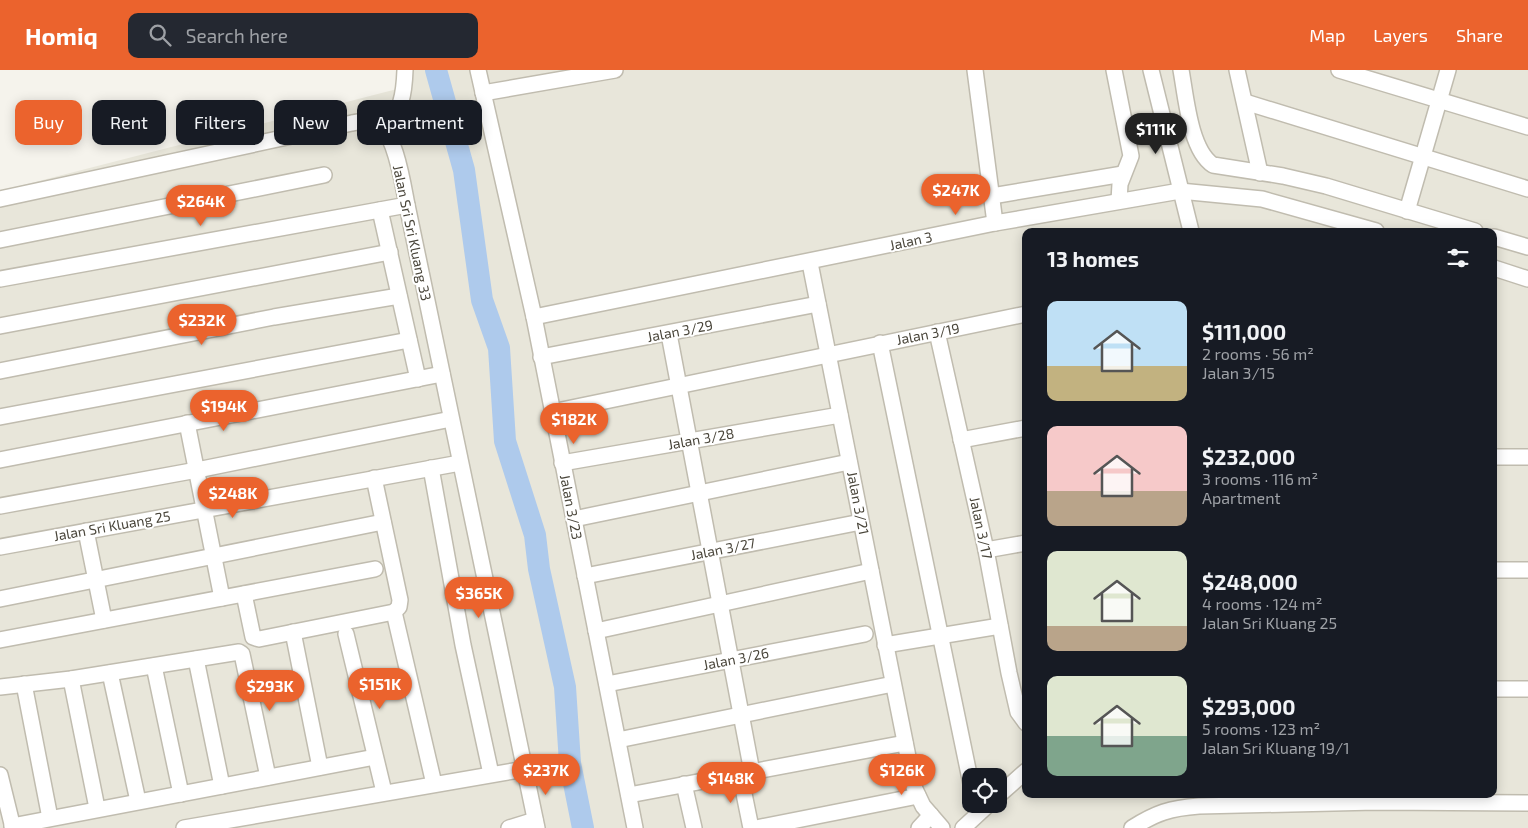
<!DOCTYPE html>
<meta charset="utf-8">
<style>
:root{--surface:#171b24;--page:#242831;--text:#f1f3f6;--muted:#9ea1a6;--accent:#eb632d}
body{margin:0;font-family:"Exo 2",sans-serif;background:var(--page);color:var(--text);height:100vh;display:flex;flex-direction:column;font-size:19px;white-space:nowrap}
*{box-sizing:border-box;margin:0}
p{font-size:16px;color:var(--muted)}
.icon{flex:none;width:28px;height:28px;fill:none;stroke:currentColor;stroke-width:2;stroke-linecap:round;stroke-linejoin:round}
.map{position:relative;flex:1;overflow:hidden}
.drawer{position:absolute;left:1022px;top:158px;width:475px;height:570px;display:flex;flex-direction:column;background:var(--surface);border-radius:10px;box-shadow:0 2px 12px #0003}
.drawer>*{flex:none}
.top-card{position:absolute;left:15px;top:30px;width:475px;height:45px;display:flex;gap:10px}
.controls{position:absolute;left:962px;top:698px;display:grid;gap:10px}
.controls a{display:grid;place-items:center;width:45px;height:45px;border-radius:10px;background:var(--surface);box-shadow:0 2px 12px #0003;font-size:25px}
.price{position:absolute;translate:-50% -42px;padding:0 11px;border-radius:18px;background:var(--accent);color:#fff;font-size:16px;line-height:32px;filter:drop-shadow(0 1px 2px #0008)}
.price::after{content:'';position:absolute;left:50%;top:30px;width:15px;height:11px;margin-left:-8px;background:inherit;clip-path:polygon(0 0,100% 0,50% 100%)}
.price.current{background:#222;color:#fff}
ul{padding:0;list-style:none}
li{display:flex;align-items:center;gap:15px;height:125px;padding:0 25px}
li span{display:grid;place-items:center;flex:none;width:140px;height:100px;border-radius:10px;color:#555}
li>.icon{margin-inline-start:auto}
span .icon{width:60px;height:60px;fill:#fffc;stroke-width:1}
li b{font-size:21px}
h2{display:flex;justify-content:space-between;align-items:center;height:60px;padding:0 25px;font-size:21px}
.pill{padding:0 18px;border-radius:10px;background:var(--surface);box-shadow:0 2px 12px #0003;font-size:18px;line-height:45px}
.pill.current{background:var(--accent);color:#fff}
header{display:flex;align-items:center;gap:30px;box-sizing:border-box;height:70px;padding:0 25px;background:var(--accent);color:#fff}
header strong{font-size:24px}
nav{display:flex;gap:28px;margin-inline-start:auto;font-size:18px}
.search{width:350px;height:45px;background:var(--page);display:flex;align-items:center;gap:12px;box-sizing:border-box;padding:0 18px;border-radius:10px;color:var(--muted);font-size:19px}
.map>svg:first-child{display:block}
</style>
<header>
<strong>Homiq</strong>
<div class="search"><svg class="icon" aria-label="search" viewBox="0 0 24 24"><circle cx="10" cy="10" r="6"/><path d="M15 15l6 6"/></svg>Search here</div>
<nav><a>Map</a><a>Layers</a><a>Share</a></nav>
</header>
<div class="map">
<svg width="1528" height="758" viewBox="0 0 1528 758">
<rect width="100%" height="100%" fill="#f5f3ec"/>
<path fill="#e8e6da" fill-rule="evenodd" d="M 406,0 L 1528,0 L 1528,758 L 0,758 L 0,121 L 401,18 ZM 1026,161 L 1494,161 L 1494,724 L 1026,724 ZM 971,706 L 999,706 L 999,734 L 971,734 Z"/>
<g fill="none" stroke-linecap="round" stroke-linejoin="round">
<polyline stroke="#aecaec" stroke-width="22" points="436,0 464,100 482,230 499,278 505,371 535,465 539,499 565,617 570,693 583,758"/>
<g stroke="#c0bcaf" stroke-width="18">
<g id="minor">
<polyline points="478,0 534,247 635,758"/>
<polyline points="975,0 995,153"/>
<polyline points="1114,0 1131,86 1120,114 1119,131"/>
<polyline points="1151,0 1191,161"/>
<path d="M 1181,0 C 1186,27 1190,80 1213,95 L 1283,106 L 1326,116 L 1475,161"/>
<polyline points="1237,0 1260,103"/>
<polyline points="1339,0 1528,57"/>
<polyline points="483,23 615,0"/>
<polyline points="1245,32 1528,119"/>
<path d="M 386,60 C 401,38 404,27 405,0"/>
<polyline points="992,126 1123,104"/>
<path d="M 0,129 L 352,53 C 359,52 368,49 375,52 C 395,59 403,115 407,135 L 537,758"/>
<polyline points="380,140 418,309"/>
<polyline points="1407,141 1448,0"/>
<polyline points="1494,167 1528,177"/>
<polyline points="0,170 324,105"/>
<polyline points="810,193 914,717 923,736 942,758"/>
<polyline points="1494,198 1528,209"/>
<polyline points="0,209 407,135"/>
<polyline points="534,247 995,153 1180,121 1262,129 1376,161"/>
<polyline points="0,256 390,182"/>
<polyline points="937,262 986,480 1009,603 1018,642 1026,653"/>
<polyline points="669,264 752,702"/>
<polyline points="880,273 971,714"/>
<polyline points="541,287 818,234"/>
<polyline points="0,301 274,247 399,226"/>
<polyline points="552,342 1026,244"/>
<polyline points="0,347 409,270"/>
<polyline points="187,353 222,528"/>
<polyline points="961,370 1026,358"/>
<polyline points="1494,387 1528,387"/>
<polyline points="0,390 442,304"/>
<polyline points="562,393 840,345"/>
<polyline points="431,398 463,575 491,704"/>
<polyline points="0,436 197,400 451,349"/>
<polyline points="574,449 849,392"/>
<polyline points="86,461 104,550"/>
<polyline points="0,477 460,393"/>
<polyline points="986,480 1026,473"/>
<polyline points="1494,500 1528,500"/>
<polyline points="585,506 861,452"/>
<polyline points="244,524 253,567 259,569 394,542 399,537 400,530 374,408"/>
<polyline points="0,529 383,452"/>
<polyline points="394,542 434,714"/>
<polyline points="596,561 871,501"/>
<polyline points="293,562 320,697"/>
<polyline points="346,564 384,722"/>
<polyline points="0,570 375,499"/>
<polyline points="885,575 1000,556"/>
<polyline points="196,589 222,716"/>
<polyline points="154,596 181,724"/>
<polyline points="110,603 138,731"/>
<polyline points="71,609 97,738"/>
<polyline points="24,614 50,748"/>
<polyline points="607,614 865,564"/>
<polyline points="0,617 71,609 239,582 242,584 268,707"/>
<polyline points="1494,619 1528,619"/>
<polyline points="618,670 893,614"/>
<polyline points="740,704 751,758"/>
<polyline points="0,705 13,758"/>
<polyline points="684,714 694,758"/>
<polyline points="629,725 905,673"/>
<polyline points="999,725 1026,701"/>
<polyline points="12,756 375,687"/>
<polyline points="184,758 525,699"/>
<polyline points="509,758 535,750"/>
<polyline points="756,758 918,726"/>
<polyline points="919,758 931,745"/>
<polyline points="963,758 989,734"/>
<path d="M 1132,758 C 1156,743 1170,738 1199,736 L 1376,732 L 1528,733"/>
</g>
</g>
<use href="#minor" stroke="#fff" stroke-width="15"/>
</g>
<g text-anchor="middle" stroke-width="4" stroke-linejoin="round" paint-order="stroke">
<g font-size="14" fill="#49453a" stroke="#fff">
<text transform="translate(412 163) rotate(78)" y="5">Jalan Sri Sri Kluang 33</text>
<text transform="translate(911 171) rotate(-12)" y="5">Jalan 3</text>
<text transform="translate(680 261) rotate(-11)" y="5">Jalan 3/29</text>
<text transform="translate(928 264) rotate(-11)" y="5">Jalan 3/19</text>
<text transform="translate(701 369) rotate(-10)" y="5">Jalan 3/28</text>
<text transform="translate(858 433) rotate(79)" y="5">Jalan 3/21</text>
<text transform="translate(571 437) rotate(79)" y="5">Jalan 3/23</text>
<text transform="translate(112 456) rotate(-10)" y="5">Jalan Sri Kluang 25</text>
<text transform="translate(981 458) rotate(78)" y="5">Jalan 3/17</text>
<text transform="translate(723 479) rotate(-11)" y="5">Jalan 3/27</text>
<text transform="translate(736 589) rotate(-11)" y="5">Jalan 3/26</text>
</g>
</g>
</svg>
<div class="controls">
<a><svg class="icon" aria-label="locate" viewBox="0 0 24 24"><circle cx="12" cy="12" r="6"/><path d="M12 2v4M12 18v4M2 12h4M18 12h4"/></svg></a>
</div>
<b class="price current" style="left:1156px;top:85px">$111K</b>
<b class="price" style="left:956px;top:146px">$247K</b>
<b class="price" style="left:201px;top:157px">$264K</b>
<b class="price" style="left:202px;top:276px">$232K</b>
<b class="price" style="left:224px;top:362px">$194K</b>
<b class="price" style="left:574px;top:375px">$182K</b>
<b class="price" style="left:233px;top:449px">$248K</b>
<b class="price" style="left:479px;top:549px">$365K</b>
<b class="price" style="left:380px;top:640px">$151K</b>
<b class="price" style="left:270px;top:642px">$293K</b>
<b class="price" style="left:546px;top:726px">$237K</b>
<b class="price" style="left:902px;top:726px">$126K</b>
<b class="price" style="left:731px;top:734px">$148K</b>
<div class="top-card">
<a class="pill current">Buy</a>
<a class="pill">Rent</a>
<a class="pill">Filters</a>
<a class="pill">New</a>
<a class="pill">Apartment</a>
</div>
<section class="drawer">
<h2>13 homes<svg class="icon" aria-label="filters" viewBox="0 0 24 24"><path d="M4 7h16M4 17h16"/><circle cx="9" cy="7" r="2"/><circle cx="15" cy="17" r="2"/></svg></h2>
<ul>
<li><span style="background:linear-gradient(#bfe0f5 65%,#c2b280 0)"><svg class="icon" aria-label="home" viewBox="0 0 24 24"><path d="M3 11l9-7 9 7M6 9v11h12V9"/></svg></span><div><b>$111,000</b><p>2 rooms · 56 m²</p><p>Jalan 3/15</p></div></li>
<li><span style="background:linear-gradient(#f6c9c9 65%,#b9a48a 0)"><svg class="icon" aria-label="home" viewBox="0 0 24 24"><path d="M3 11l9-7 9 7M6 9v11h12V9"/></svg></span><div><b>$232,000</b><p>3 rooms · 116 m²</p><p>Apartment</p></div></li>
<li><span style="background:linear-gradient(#dfe7d0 75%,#b9a48a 0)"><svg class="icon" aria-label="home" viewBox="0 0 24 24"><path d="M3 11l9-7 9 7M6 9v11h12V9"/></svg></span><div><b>$248,000</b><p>4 rooms · 124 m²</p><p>Jalan Sri Kluang 25</p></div></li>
<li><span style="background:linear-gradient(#dfe7d0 60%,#7fa58c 0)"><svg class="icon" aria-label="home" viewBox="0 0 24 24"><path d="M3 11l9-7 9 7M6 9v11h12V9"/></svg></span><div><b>$293,000</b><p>5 rooms · 123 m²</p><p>Jalan Sri Kluang 19/1</p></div></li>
</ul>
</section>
</div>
